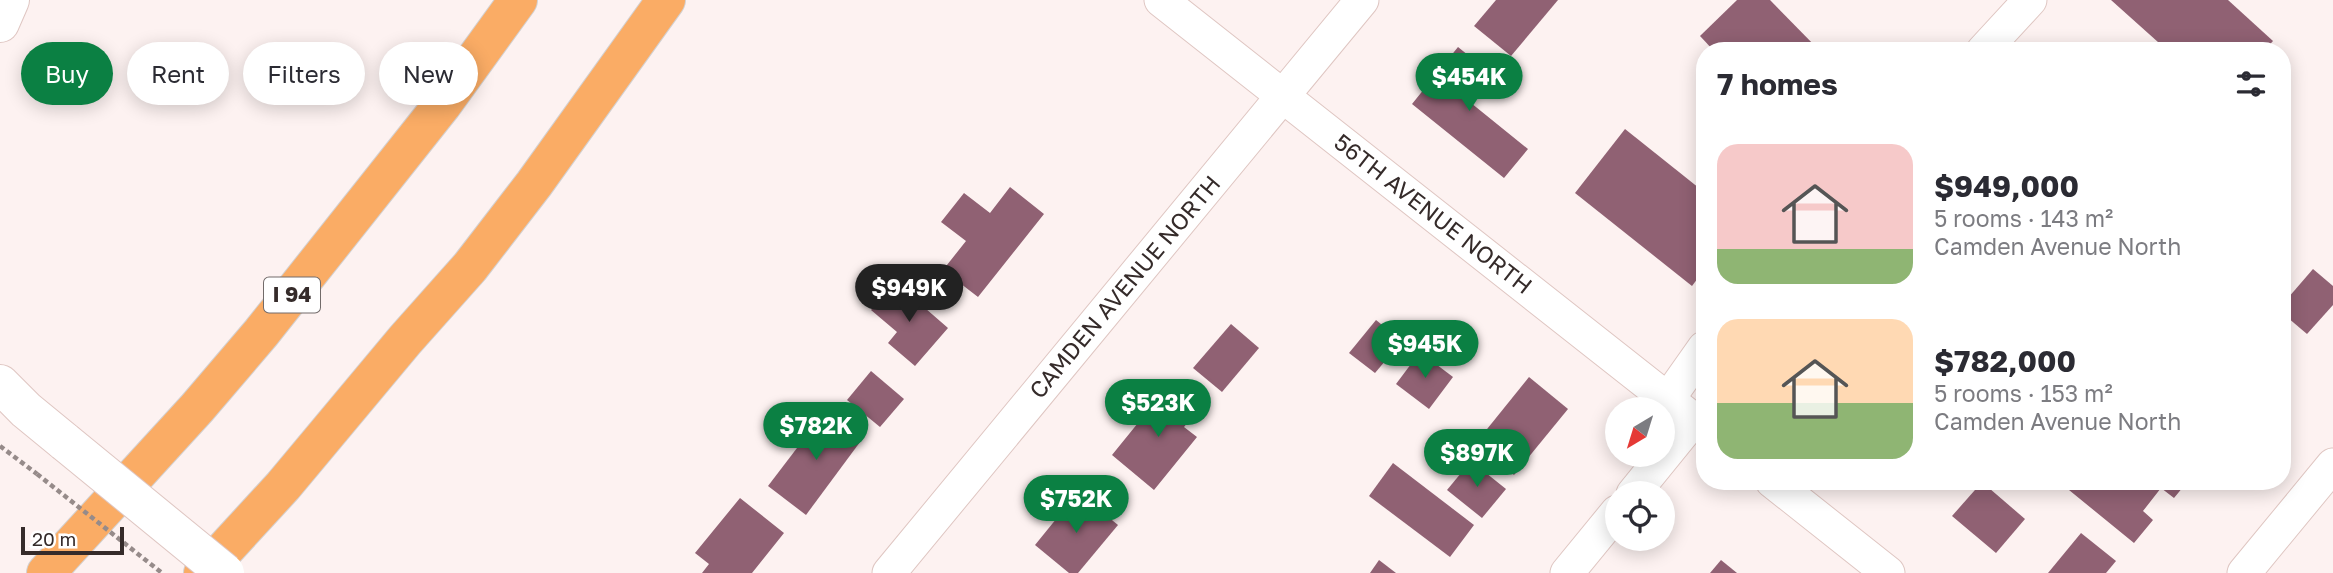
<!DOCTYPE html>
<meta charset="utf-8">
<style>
:root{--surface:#fff;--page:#f7f7f7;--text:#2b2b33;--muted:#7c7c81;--accent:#0b8043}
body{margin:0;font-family:"Golos Text",sans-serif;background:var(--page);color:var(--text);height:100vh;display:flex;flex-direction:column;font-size:26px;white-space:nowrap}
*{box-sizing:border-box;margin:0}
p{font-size:23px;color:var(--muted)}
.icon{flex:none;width:38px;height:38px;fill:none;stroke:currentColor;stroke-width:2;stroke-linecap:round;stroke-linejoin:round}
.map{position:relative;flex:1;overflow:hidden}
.drawer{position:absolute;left:1696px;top:42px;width:595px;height:448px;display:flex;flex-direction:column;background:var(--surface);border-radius:28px;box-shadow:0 4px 18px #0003}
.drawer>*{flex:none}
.banner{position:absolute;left:21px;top:42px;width:665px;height:63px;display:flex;gap:14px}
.needle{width:46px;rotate:218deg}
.buttons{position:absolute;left:1605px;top:397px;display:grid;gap:14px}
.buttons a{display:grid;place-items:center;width:70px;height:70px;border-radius:50%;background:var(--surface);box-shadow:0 4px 18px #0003;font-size:35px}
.scale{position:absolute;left:21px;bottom:18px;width:103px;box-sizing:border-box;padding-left:7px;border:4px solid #352b2a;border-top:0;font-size:19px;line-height:24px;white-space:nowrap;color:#352b2a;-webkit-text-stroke:5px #fff;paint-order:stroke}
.price{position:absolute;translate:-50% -60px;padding:0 16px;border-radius:24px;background:var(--accent);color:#fff;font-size:23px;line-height:46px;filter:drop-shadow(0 2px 4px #0008)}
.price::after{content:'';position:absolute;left:50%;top:42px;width:21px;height:16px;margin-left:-10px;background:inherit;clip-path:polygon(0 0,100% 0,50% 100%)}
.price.active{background:#222;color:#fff}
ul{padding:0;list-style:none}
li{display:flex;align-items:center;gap:21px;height:175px;padding:0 21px}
li span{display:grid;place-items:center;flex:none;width:196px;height:140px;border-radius:21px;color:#555}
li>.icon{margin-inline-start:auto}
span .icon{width:84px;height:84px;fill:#fffc;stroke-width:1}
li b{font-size:30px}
h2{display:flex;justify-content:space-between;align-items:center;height:84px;padding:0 21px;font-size:30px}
.pill{padding:0 24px;border-radius:32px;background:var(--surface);box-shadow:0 4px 18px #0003;font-size:24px;line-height:63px}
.pill.active{background:var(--accent);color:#fff}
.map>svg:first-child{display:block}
</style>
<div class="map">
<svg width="2333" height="573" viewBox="0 0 2333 573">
<rect width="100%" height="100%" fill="#fdf2f1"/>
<g fill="#906173">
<polygon points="1496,0 1558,0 1511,56 1474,26"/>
<polygon points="1737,0 1770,0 1820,51 1714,51 1700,36"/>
<polygon points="2111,0 2228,0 2273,41 2264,51 2168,51"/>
<polygon points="1458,47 1494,76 1471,103 1528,149 1504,178 1412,104"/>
<polygon points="1625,129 1704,192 1704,270 1692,286 1575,193"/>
<polygon points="1010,187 1044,214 978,297 943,270 966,241 941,222 964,193 990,213"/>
<polygon points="2313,269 2333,286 2333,305 2307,334 2282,313 2282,305"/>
<polygon points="895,282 948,328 915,366 888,343 897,332 871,310"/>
<polygon points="1376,320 1402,341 1375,373 1349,353"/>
<polygon points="1231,324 1259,348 1222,392 1193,368"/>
<polygon points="1420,352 1453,377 1429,409 1396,384"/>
<polygon points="871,371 904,399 880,427 847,400"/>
<polygon points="1529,377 1568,409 1514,475 1475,444"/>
<polygon points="1168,386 1198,410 1184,427 1197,437 1154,490 1112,455"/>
<polygon points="826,410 863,438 806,515 768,486"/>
<polygon points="1471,461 1506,489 1482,518 1447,490"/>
<polygon points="1393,463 1474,525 1450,557 1369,496"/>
<polygon points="2077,481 2188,481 2174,498 2161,488 2143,511 2153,520 2134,543 2069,490"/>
<polygon points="1982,482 2025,519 1996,553 1952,516"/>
<polygon points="1078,492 1118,525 1078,573 1069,573 1035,545"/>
<polygon points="740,498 784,533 752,573 702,573 709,564 695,553"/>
<polygon points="2081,533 2116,561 2106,573 2048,573"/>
<polygon points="1379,560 1396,573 1370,573"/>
<polygon points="1721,560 1737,573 1710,573"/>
</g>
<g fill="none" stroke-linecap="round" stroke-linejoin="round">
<g stroke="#dfc6c2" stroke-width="35">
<g id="minor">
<polyline points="1161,0 1704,428"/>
<polyline points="1983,51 2030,0"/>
<polyline points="1668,399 1704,348"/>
<polyline points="1772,481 1888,573"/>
<polyline points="1633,494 1694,419"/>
<polyline points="889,573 1362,0"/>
<polyline points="1567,573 1617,512"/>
<polyline points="2244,573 2333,465"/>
</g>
</g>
<g stroke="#dfc6c2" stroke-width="40">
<g id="tertiary">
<polyline points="0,23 10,0"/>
<polyline points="0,384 26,410 65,442"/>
</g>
</g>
<g stroke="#d3d0d0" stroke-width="40">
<g id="motorway">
<polyline points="46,573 197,408 261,333 442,105 518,0"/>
<polyline points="203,573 283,486 405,340 470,267 534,184 666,0"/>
</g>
</g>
<polyline stroke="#968b8a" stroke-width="4.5" stroke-dasharray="5 3.5" stroke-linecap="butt" points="0,446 37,474"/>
<use href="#minor" stroke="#fff" stroke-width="33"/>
<use href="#tertiary" stroke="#fff" stroke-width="38"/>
<use href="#motorway" stroke="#faac65" stroke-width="38"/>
<g stroke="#dfc6c2" stroke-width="40" stroke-linecap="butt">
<polyline id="tertiary-bridge" points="65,442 225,573"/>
</g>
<polyline stroke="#968b8a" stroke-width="4.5" stroke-dasharray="5 3.5" stroke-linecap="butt" points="37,474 162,573"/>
<use href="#tertiary-bridge" stroke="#fff" stroke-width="38"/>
</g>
<g text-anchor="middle" stroke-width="7" stroke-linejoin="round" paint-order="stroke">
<rect fill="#fff" stroke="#726b6a" stroke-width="2" x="264" y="277.5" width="56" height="35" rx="5"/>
<g font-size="21" font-weight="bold" fill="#352b2a">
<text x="292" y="302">I 94</text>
</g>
<g font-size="23" fill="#352b2a" stroke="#fff">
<text transform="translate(1433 214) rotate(38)" y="8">56TH AVENUE NORTH</text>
<text transform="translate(1125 287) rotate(-50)" y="8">CAMDEN AVENUE NORTH</text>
</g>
</g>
</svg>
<div class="buttons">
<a><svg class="needle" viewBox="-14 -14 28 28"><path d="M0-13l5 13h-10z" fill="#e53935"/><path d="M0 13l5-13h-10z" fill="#7c7c81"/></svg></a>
<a><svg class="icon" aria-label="locate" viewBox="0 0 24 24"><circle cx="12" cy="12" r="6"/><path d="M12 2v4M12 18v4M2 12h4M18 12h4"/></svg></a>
</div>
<div class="scale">20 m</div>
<b class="price" style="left:1469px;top:113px">$454K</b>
<b class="price active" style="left:909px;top:324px">$949K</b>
<b class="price" style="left:1425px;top:380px">$945K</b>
<b class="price" style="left:1158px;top:439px">$523K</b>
<b class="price" style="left:816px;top:462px">$782K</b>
<b class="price" style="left:1477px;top:489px">$897K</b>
<b class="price" style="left:1076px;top:535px">$752K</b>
<div class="banner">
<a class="pill active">Buy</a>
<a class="pill">Rent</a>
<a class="pill">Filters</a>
<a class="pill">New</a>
</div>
<section class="drawer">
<h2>7 homes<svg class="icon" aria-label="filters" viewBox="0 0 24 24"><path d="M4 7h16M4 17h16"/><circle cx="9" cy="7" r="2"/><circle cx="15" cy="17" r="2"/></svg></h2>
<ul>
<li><span style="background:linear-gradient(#f6c9c9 75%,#8fb573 0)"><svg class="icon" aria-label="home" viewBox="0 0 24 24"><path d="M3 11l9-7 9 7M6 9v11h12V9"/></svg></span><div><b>$949,000</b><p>5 rooms · 143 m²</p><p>Camden Avenue North</p></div></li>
<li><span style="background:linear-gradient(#ffd9b3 60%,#8fb573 0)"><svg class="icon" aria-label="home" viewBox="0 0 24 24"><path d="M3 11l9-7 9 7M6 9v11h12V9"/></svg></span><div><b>$782,000</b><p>5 rooms · 153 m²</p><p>Camden Avenue North</p></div></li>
</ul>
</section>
</div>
